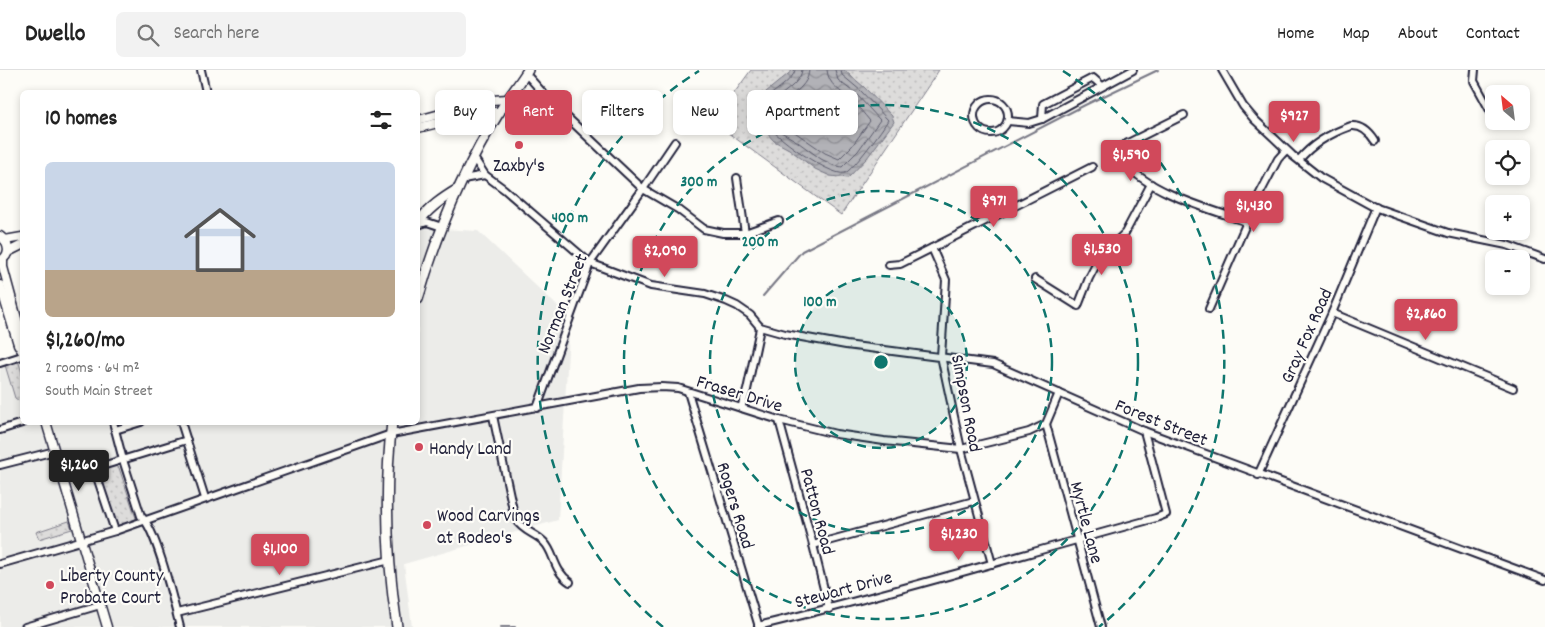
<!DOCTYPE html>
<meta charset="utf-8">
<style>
:root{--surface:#fff;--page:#f2f2f2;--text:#222;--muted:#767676;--line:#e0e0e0;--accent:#d1495b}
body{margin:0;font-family:Dekko,sans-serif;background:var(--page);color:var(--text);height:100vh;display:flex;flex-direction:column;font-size:19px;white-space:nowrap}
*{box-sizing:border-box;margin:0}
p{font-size:16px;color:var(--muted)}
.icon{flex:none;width:28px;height:28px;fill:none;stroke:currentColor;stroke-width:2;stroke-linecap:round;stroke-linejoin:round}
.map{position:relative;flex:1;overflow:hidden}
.sheet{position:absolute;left:20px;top:20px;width:400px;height:335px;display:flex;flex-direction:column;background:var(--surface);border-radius:8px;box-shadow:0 2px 8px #0003}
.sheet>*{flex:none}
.top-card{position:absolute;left:435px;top:20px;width:475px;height:45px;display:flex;gap:10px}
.needle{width:32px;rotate:332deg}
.controls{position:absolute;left:1485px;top:15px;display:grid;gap:10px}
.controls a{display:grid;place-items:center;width:45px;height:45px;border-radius:8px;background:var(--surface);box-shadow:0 2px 8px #0003;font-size:25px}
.price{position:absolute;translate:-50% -42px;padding:0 11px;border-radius:5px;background:var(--accent);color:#fff;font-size:16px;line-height:32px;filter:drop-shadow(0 1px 2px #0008)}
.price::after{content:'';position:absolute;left:50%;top:30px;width:15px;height:11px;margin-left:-8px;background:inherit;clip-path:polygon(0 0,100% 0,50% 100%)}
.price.active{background:#222;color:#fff}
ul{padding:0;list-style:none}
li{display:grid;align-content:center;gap:10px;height:265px;padding:0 25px}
li span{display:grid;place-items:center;height:155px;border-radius:8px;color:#555}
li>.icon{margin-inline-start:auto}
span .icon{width:90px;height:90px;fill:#fffc;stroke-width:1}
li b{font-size:21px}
h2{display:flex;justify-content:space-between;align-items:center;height:60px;padding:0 25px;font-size:21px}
.pill{padding:0 18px;border-radius:8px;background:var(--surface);box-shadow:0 2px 8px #0003;font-size:18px;line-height:45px}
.pill.active{background:var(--accent);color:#fff}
header{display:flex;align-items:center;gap:30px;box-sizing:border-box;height:70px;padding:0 25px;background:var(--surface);border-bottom:1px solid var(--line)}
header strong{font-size:24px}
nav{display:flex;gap:28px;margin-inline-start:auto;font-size:18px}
.search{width:350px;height:45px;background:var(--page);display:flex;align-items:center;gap:12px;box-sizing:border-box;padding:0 18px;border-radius:8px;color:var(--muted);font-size:19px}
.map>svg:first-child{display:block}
</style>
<header>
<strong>Dwello</strong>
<div class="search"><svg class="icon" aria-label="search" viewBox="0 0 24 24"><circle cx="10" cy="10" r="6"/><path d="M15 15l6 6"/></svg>Search here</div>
<nav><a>Home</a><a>Map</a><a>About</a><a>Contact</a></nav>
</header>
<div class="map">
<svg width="1545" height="557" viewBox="0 0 1545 557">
<defs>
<pattern id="grass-dots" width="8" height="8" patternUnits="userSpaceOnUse" patternTransform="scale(1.25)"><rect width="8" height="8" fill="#dddcdb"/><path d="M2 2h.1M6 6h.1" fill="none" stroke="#bdbcbd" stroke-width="1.8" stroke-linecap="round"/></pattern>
<pattern id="water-waves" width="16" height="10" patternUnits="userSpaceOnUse" patternTransform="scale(1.25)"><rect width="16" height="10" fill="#b2b2b7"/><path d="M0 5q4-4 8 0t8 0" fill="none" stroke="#909096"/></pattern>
</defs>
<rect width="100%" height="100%" fill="#fdfcf7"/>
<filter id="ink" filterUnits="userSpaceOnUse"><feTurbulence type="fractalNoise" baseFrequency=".02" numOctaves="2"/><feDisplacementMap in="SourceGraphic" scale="10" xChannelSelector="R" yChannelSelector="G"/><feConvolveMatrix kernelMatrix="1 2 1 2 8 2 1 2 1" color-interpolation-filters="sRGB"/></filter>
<g filter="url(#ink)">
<polygon fill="#ecece9" points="422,158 478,161 570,248 558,450 404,494 412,557 0,557 0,294 22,287 22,352 418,352 418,164"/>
<g fill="url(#grass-dots)" stroke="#807f8b">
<polygon points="751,0 939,0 841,145 713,52"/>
<polygon points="18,290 22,303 22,333 15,328 5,295"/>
<polygon points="116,395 119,398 136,448 134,451 119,456 116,455 101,407 102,400"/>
<polygon points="69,451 72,459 39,469 36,462"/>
</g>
<polygon fill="url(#water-waves)" stroke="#787885" points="793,0 844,0 864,17 892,46 894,52 867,88 848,108 830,106 815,99 789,79 774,71 756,51 753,43 754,36 766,22"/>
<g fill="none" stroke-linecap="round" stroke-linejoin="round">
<g stroke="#5c5c6d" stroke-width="1">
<path d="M 795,0 C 794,13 758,28 758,41 C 758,56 830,108 845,103 C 853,100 883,59 888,50 L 861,21 L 842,5 L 841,0"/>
<path d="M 802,0 C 800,18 771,26 765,43 L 781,62 L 795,70 L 821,89 L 833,95 L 842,97 L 858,81 L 880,50 L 857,25 L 838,10 L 835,0"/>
<path d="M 809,0 C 808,22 782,25 775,43 L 786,56 L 825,83 L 839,89 L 852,76 L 870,51 C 864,44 858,36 851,30 C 841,21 828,15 827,0"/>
</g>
<g stroke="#787885" stroke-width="2">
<polyline points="763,226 802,181 1085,35 1158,0"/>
<polyline points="501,557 515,557"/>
</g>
<g stroke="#22223b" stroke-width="10">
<g id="minor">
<polyline points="201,0 206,22"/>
<polyline points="1222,0 1243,36 1254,49 1292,85 1321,108 1374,137 1448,163 1507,175 1545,189"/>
<polyline points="1475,0 1474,11 1492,44"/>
<polyline points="526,4 552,33 643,119 679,140 704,159 723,163 745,163 779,151"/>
<circle cx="991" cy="46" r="17"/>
<polyline points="508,29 529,29 552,33"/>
<path d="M 1184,45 L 1124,75 L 1121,81 C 1122,85 1123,90 1125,92 C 1146,122 1213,140 1247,152"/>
<polyline points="1042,49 1043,34 1093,8 1102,16"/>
<polyline points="1008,51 1029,53 1042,49 1133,0"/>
<polyline points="474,88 485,105 504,119 590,193 651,216 705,224 726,231 737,236 750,245 760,257 759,263 747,320 741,338"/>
<path d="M 1299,90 C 1313,73 1331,63 1351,56 C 1362,55 1370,63 1375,71"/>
<polyline points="737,108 745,163"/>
<polyline points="463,109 485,105"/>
<polyline points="418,155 427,152 442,157"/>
<polyline points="932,178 946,210 941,286 961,379 992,494"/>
<polyline points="889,195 900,194 932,178 1092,97"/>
<polyline points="1035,209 1078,236 1089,208 1100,187 1125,163 1151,114"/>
<polyline points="1209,239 1257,129 1278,89 1286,80"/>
<polyline points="1332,243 1513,318"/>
<polyline points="760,257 785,264 846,275 993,294 1144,361 1545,510"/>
<polyline points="0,293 22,286"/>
<polyline points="688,322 759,557"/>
<polyline points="537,338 590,193 643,119 675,72"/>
<path d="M 493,346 L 515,449 C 525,463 534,462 544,472 C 555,483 553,501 570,512"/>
<polyline points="779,350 813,475 829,539"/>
<path d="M 113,352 L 123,390 L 141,446 C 157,460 174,534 180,557"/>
<polyline points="181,352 205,428"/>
<polyline points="1046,354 1101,557"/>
<polyline points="0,360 25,352"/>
<polyline points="115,360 141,352"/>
<polyline points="0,395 55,381"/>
<polyline points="94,398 115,461"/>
<polyline points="1258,405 1332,243 1376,137"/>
<polyline points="63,408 187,370"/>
<polyline points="813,475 974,431"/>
<polyline points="0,494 115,461 391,364 639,318 662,317 678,318 779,350 836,364 884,371 961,379 1006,368 1029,362 1046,354 1059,323"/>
<polyline points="177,543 390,490"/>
<path d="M 758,556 C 892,524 1023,484 1156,448 L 1166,444 L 1144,361"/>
<polyline points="25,557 100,535"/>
</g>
</g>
<g stroke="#22223b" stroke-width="11">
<g id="major">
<polyline points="418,50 492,30 508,29"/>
<polyline points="418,58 482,42 500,42"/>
<path d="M 0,166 C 10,173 11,185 0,191"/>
<polyline points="5,170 22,167"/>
<polyline points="8,182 22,175"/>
<polyline points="3,190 3,197 22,267"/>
<polyline points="0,215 18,274 22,281"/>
<polyline points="46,352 107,557"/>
</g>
</g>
<g stroke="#22223b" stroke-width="12">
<g id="highway">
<path d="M 418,153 C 428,138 443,128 458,119"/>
<path d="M 418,229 C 437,163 464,99 500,41 C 509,27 519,14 528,0"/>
<path d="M 392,352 C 384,420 387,490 397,557"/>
</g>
</g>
<use href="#minor" stroke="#fdfcf7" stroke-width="6"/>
<use href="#major" stroke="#fdfcf7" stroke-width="8"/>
<use href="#highway" stroke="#fdfcf7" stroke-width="9"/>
</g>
</g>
<circle cx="881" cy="292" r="86" fill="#0f766e" fill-opacity=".12"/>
<g fill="none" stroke="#0f766e" stroke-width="2.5" stroke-dasharray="9 6">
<circle cx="881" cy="292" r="86"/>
<circle cx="881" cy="292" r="171"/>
<circle cx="881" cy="292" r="257"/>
<path d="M663 557A343 343 0 0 1 699 1M1063 1A343 343 0 0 1 1099 557"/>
</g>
<g fill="#d1495b" stroke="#fdfcf7" stroke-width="2">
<circle cx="519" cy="75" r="5"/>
<circle cx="419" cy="377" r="5"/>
<circle cx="427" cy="455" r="5"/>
<circle cx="50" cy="515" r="5"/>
</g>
<g text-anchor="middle" stroke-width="4.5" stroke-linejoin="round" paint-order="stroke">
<g font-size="19" fill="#22223b" stroke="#fdfcf7" text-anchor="start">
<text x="519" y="101" text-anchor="middle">Zaxby's</text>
<text x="429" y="384">Handy Land</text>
<text x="437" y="451">Wood Carvings<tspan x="437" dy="22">at Rodeo's</tspan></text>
<text x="60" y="511">Liberty County<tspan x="60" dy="22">Probate Court</tspan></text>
</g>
<g font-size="19" fill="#22223b" stroke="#fdfcf7">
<text transform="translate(561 233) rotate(-68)" y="7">Norman Street</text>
<text transform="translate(1305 265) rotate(-66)" y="7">Gray Fox Road</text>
<text transform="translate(740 322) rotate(17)" y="7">Fraser Drive</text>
<text transform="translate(968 333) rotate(79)" y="7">Simpson Road</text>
<text transform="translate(1162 351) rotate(22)" y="7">Forest Street</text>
<text transform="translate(737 435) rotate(73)" y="7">Rogers Road</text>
<text transform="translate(819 441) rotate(75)" y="7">Patton Road</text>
<text transform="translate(1088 452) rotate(75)" y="7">Myrtle Lane</text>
<text transform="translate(843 518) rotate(-15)" y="7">Stewart Drive</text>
</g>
</g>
<circle cx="881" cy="292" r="8" fill="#0f766e" stroke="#fdfcf7" stroke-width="2.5"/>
<g font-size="15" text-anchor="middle" font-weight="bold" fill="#0f766e" stroke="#fdfcf7" stroke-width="4.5" stroke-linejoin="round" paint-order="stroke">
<text x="699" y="116">300 m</text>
<text x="570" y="152">400 m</text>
<text x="760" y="176">200 m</text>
<text x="820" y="236">100 m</text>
</g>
</svg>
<div class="controls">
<a><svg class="needle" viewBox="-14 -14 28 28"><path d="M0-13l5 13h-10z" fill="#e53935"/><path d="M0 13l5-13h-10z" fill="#767676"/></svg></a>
<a><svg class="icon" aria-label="locate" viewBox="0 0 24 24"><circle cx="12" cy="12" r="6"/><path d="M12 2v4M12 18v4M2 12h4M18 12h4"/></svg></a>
<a>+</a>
<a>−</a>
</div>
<b class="price" style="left:1294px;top:73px">$927</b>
<b class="price" style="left:1131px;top:112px">$1,590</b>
<b class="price" style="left:994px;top:158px">$971</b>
<b class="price" style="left:1254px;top:163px">$1,430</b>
<b class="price" style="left:1102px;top:206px">$1,530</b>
<b class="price" style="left:665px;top:208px">$2,090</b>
<b class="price" style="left:1426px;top:271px">$2,860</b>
<b class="price active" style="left:79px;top:422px">$1,260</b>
<b class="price" style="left:959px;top:491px">$1,230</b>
<b class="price" style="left:280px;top:506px">$1,100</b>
<div class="top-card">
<a class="pill">Buy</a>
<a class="pill active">Rent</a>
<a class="pill">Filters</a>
<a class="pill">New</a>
<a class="pill">Apartment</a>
</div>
<section class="sheet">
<h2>10 homes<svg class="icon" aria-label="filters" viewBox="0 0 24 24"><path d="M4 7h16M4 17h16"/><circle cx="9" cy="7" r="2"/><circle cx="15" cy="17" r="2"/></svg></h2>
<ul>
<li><span style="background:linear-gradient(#c9d6e8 70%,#b9a48a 0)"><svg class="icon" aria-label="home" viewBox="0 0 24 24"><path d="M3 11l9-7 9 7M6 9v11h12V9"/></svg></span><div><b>$1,260/mo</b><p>2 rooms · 64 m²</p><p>South Main Street</p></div></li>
</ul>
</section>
</div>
